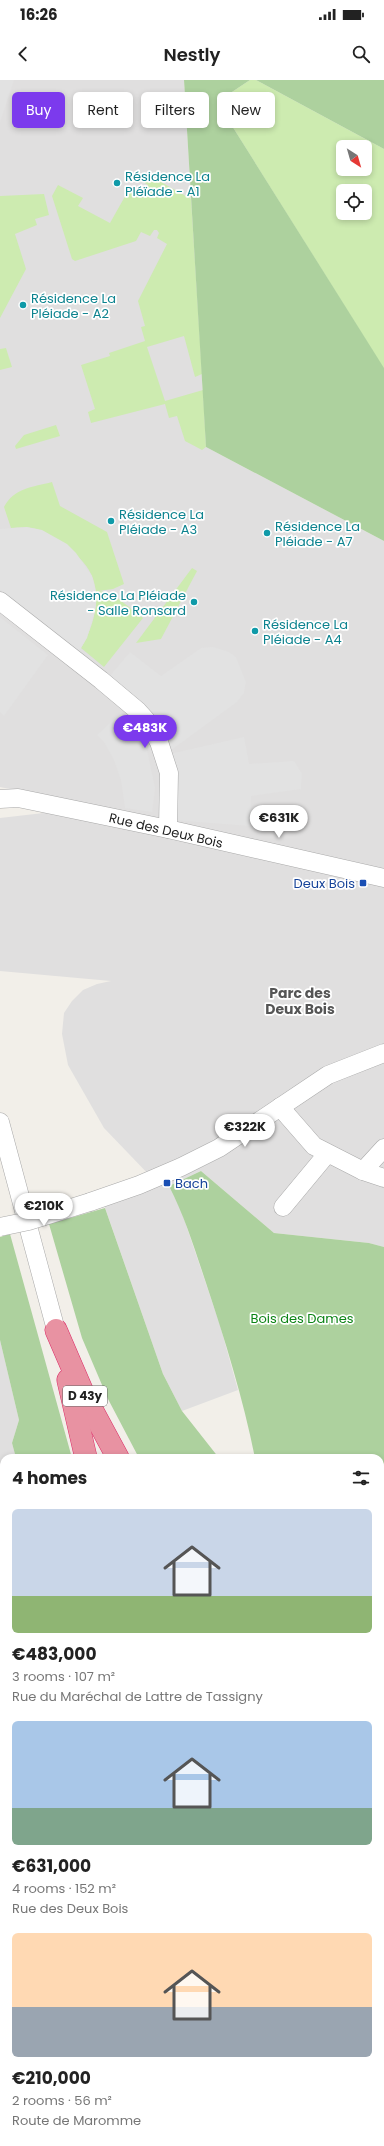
<!DOCTYPE html>
<meta charset="utf-8">
<style>
:root{--surface:#fff;--page:#f6f6f6;--text:#222;--muted:#767676;--accent:#7c3aed}
body{margin:0;font-family:Poppins,sans-serif;background:var(--page);color:var(--text);height:100vh;display:flex;flex-direction:column;font-size:15px;white-space:nowrap}
*{box-sizing:border-box;margin:0}
p{font-size:13px;color:var(--muted)}
.icon{flex:none;width:22px;height:22px;fill:none;stroke:currentColor;stroke-width:2;stroke-linecap:round;stroke-linejoin:round}
.map{position:relative;flex:1;overflow:hidden}
.drawer{position:absolute;left:0px;top:1374px;width:384px;height:692px;display:flex;flex-direction:column;background:var(--surface);border-radius:12px 12px 0 0;box-shadow:0 2px 6px #0003}
.drawer>*{flex:none}
.guide{position:absolute;left:12px;top:12px;width:360px;height:36px;display:flex;gap:8px}
.needle{width:26px;rotate:143deg}
.buttons{position:absolute;left:336px;top:60px;display:grid;gap:8px}
.buttons a{display:grid;place-items:center;width:36px;height:36px;border-radius:6px;background:var(--surface);box-shadow:0 2px 6px #0003;font-size:20px}
.price{position:absolute;translate:-50% -34px;padding:0 9px;border-radius:14px;background:#fff;color:#222;font-size:13px;line-height:26px;filter:drop-shadow(0 1px 2px #0008)}
.price::after{content:'';position:absolute;left:50%;top:24px;width:12px;height:9px;margin-left:-6px;background:inherit;clip-path:polygon(0 0,100% 0,50% 100%)}
.price.selected{background:var(--accent);color:#fff}
ul{padding:0;list-style:none}
li{display:grid;align-content:center;gap:8px;height:212px;padding:0 12px}
li span{display:grid;place-items:center;height:124px;border-radius:6px;color:#555}
li>.icon{margin-inline-start:auto}
span .icon{width:72px;height:72px;fill:#fffc;stroke-width:1}
li b{font-size:17px}
h2{display:flex;justify-content:space-between;align-items:center;height:48px;padding:0 12px;font-size:17px}
.chip{padding:0 14px;border-radius:6px;background:var(--surface);box-shadow:0 2px 6px #0003;font-size:14px;line-height:36px}
.chip.selected{background:var(--accent);color:#fff}
.status{display:flex;justify-content:space-between;align-items:center;height:28px;padding:0 20px;background:var(--surface);direction:ltr}
.status svg{height:11px;fill:currentColor}
header{display:flex;justify-content:space-between;align-items:center;height:52px;padding:0 12px;background:var(--surface);font-size:18px;font-weight:600}
.map>svg:first-child{display:block}
</style>
<div class="status"><b>16:26</b><svg viewBox="0 0 49 12"><path d="M0 12V9h3v3zM5 12V6h3v6zM10 12V3h3v9zM15 12V0h3v12zM26 1h20v11H26zM47 4h2v5h-2z"/></svg></div>
<header><svg class="icon" aria-label="back" viewBox="0 0 24 24"><path d="M15 5l-7 7 7 7"/></svg>Nestly<svg class="icon" aria-label="search" viewBox="0 0 24 24"><circle cx="10" cy="10" r="6"/><path d="M15 15l6 6"/></svg></header>
<div class="map">
<svg width="384" height="2066" viewBox="0 0 384 2066">
<rect width="100%" height="100%" fill="#f2efe9"/>
<g fill="#e0dfdf">
<polygon points="0,0 184,0 206,367 384,461 384,1167 369,1163 274,1153 201,1091 169,1106 181,1130 220,1245 238,1310 182,1331 163,1294 102,1119 153,1099 104,1048 68,985 62,954 64,933 72,921 83,910 97,904 111,901 0,891 0,738 96,727 0,707"/>
<polygon points="0,1260 19,1340 12,1363 16,1378 4,1378 4,1494 0,1495"/>
</g>
<g fill="#cdebb0" fill-rule="evenodd">
<path d="M 250,0 L 256,0 L 384,69 L 384,289 L 217,22 ZM 343,67 L 365,67 L 365,89 L 343,89 ZM 343,111 L 365,111 L 365,133 L 343,133 Z"/>
<polygon points="145,93 191,119 202,294 195,297 184,256 147,267 165,321 203,310 206,367 202,370 185,361 177,336 169,338 165,324 91,343 88,332 95,329 81,285 110,276 109,273 145,261 141,247 145,246 138,221 167,164 157,158 159,153 157,150 154,150 150,156 141,152 136,161 75,181 72,179 52,116 58,105 83,118 78,126 110,143 128,111 141,118 148,105 141,101"/>
<polygon points="44,114 49,135 35,139 37,145 15,154 26,189 0,238 0,116"/>
<polygon points="6,268 12,287 0,290 0,269"/>
<polygon points="56,345 60,356 16,369 15,366 24,355"/>
<path d="M 52,402 L 60,426 L 107,452 L 124,504 L 113,509 L 98,511 L 111,513 L 143,538 L 104,587 L 81,568 C 96,543 105,506 83,482 C 78,476 70,472 64,467 C 43,450 39,446 11,448 L 4,427 C 14,408 33,407 52,402 Z"/>
<polygon points="192,488 197,491 161,559 136,563"/>
</g>
<g fill="#add19e">
<polygon points="184,0 250,0 217,22 384,288 384,461 206,367"/>
<polygon points="256,0 384,0 384,69"/>
<path d="M 201,1091 L 274,1153 L 369,1163 L 384,1167 L 384,1617 L 380,1614 L 380,1378 L 255,1378 C 243,1318 225,1260 206,1203 C 195,1170 185,1137 169,1106 Z"/>
<polygon points="105,1128 163,1294 182,1331 219,1378 139,1378 108,1319 82,1258 49,1144"/>
<polygon points="10,1154 72,1378 16,1378 12,1363 19,1340 0,1260 0,1157"/>
<polygon points="4,1494 4,1554 0,1554 0,1495"/>
<polygon points="0,1622 4,1622 4,2062 380,2062 380,1778 384,1778 384,2066 0,2066"/>
</g>
<g fill="#e2e2e2">
<polygon points="0,0 14,0 0,42"/>
<polygon points="27,447 42,450 67,464 76,473 92,496 97,516 95,531 87,558 78,573 0,510 0,449"/>
<polygon points="0,537 48,575 4,636 0,632"/>
<polygon points="213,567 229,572 236,577 246,602 244,613 237,622 170,671 108,598 130,572 161,596 201,568"/>
<polygon points="121,632 146,665 155,708 152,732 125,728 121,700 114,680 104,662 97,655"/>
<polygon points="244,657 249,684 294,681 302,694 301,709 251,716 250,746 172,740 170,674"/>
</g>
<g fill="none" stroke-linecap="round" stroke-linejoin="round">
<g stroke="#a9a9a9" stroke-width="19">
<g id="minor">
<polyline points="0,521 101,600 138,631 147,641 159,662 169,693 168,749"/>
<polyline points="0,719 18,718 168,749 384,798"/>
<polyline points="280,1027 314,1066 363,1091 384,1098"/>
<polyline points="0,1042 56,1250"/>
<polyline points="363,1091 384,1068"/>
<polyline points="90,1122 139,1105 181,1087 219,1068 328,995 384,973"/>
<polyline points="283,1127 327,1074"/>
</g>
</g>
<g stroke="#dc2a67" stroke-width="23">
<g id="highway">
<polyline points="56,1250 84,1315 118,1378"/>
<polyline points="68,1300 86,1378"/>
<polyline points="0,1582 4,1582"/>
<polyline points="0,1602 4,1602"/>
<polyline points="380,1637 384,1640"/>
<polyline points="380,1675 384,1677"/>
<polyline points="380,1700 384,1702"/>
<polyline points="380,1766 384,1766"/>
</g>
</g>
<use href="#minor" stroke="#fff" stroke-width="18"/>
<use href="#highway" stroke="#e892a2" stroke-width="22"/>
<g stroke="#a9a9a9" stroke-width="19" stroke-linecap="butt">
<polyline id="minor-bridge" points="0,1147 29,1141 90,1122"/>
</g>
<use href="#minor-bridge" stroke="#fff" stroke-width="18"/>
</g>
<g fill="#0f9aa8" stroke="#fff" stroke-width="1.5">
<circle cx="117" cy="103" r="4"/>
<circle cx="23" cy="225" r="4"/>
<circle cx="111" cy="441" r="4"/>
<circle cx="267" cy="453" r="4"/>
<circle cx="194" cy="522" r="4"/>
<circle cx="255" cy="551" r="4"/>
</g>
<g fill="#1a4fb4" stroke="#fff" stroke-width="1.5">
<rect x="359" y="799" width="8" height="8" rx="2"/>
<rect x="163" y="1099" width="8" height="8" rx="2"/>
</g>
<g text-anchor="middle" stroke-width="3.5" stroke-linejoin="round" paint-order="stroke">
<rect fill="#fff" stroke="#646464" stroke-width="1" x="63" y="1306" width="44" height="20" rx="3"/>
<g font-size="12" font-weight="bold" fill="#222">
<text x="85" y="1320">D 43y</text>
</g>
<g font-size="13" fill="#0d838f" stroke="#fff" text-anchor="start">
<text x="125" y="101">Résidence La<tspan x="125" dy="15">Pléïade - A1</tspan></text>
<text x="31" y="223">Résidence La<tspan x="31" dy="15">Pléiade - A2</tspan></text>
<text x="119" y="439">Résidence La<tspan x="119" dy="15">Pléiade - A3</tspan></text>
<text x="275" y="451">Résidence La<tspan x="275" dy="15">Pléiade - A7</tspan></text>
<text x="186" y="520" text-anchor="end">Résidence La Pléiade<tspan x="186" dy="15">- Salle Ronsard</tspan></text>
<text x="263" y="549">Résidence La<tspan x="263" dy="15">Pléiade - A4</tspan></text>
</g>
<g font-size="13" fill="#222" stroke="#fff">
<text transform="translate(166 750) rotate(13)" y="5">Rue des Deux Bois</text>
</g>
<g font-size="13" fill="#164399" stroke="#fff" text-anchor="end">
<text x="355" y="808">Deux Bois</text>
<text x="175" y="1108" text-anchor="start">Bach</text>
</g>
<g font-size="13" fill="#0c8416" stroke="#fff">
<text x="302" y="1243">Bois des Dames</text>
</g>
<g font-size="14" font-weight="bold" fill="#555" stroke="#fff">
<text x="300" y="918">Parc des<tspan x="300" dy="16">Deux Bois</tspan></text>
</g>
</g>
</svg>
<div class="buttons">
<a><svg class="needle" viewBox="-14 -14 28 28"><path d="M0-13l5 13h-10z" fill="#e53935"/><path d="M0 13l5-13h-10z" fill="#767676"/></svg></a>
<a><svg class="icon" aria-label="locate" viewBox="0 0 24 24"><circle cx="12" cy="12" r="6"/><path d="M12 2v4M12 18v4M2 12h4M18 12h4"/></svg></a>
</div>
<b class="price selected" style="left:145px;top:669px">€483K</b>
<b class="price" style="left:279px;top:759px">€631K</b>
<b class="price" style="left:245px;top:1068px">€322K</b>
<b class="price" style="left:44px;top:1147px">€210K</b>
<div class="guide">
<a class="chip selected">Buy</a>
<a class="chip">Rent</a>
<a class="chip">Filters</a>
<a class="chip">New</a>
</div>
<section class="drawer">
<h2>4 homes<svg class="icon" aria-label="filters" viewBox="0 0 24 24"><path d="M4 7h16M4 17h16"/><circle cx="9" cy="7" r="2"/><circle cx="15" cy="17" r="2"/></svg></h2>
<ul>
<li><span style="background:linear-gradient(#c9d6e8 70%,#8fb573 0)"><svg class="icon" aria-label="home" viewBox="0 0 24 24"><path d="M3 11l9-7 9 7M6 9v11h12V9"/></svg></span><div><b>€483,000</b><p>3 rooms · 107 m²</p><p>Rue du Maréchal de Lattre de Tassigny</p></div></li>
<li><span style="background:linear-gradient(#a9c7e8 70%,#7fa58c 0)"><svg class="icon" aria-label="home" viewBox="0 0 24 24"><path d="M3 11l9-7 9 7M6 9v11h12V9"/></svg></span><div><b>€631,000</b><p>4 rooms · 152 m²</p><p>Rue des Deux Bois</p></div></li>
<li><span style="background:linear-gradient(#ffd9b3 60%,#9aa5b1 0)"><svg class="icon" aria-label="home" viewBox="0 0 24 24"><path d="M3 11l9-7 9 7M6 9v11h12V9"/></svg></span><div><b>€210,000</b><p>2 rooms · 56 m²</p><p>Route de Maromme</p></div></li>
</ul>
</section>
</div>
